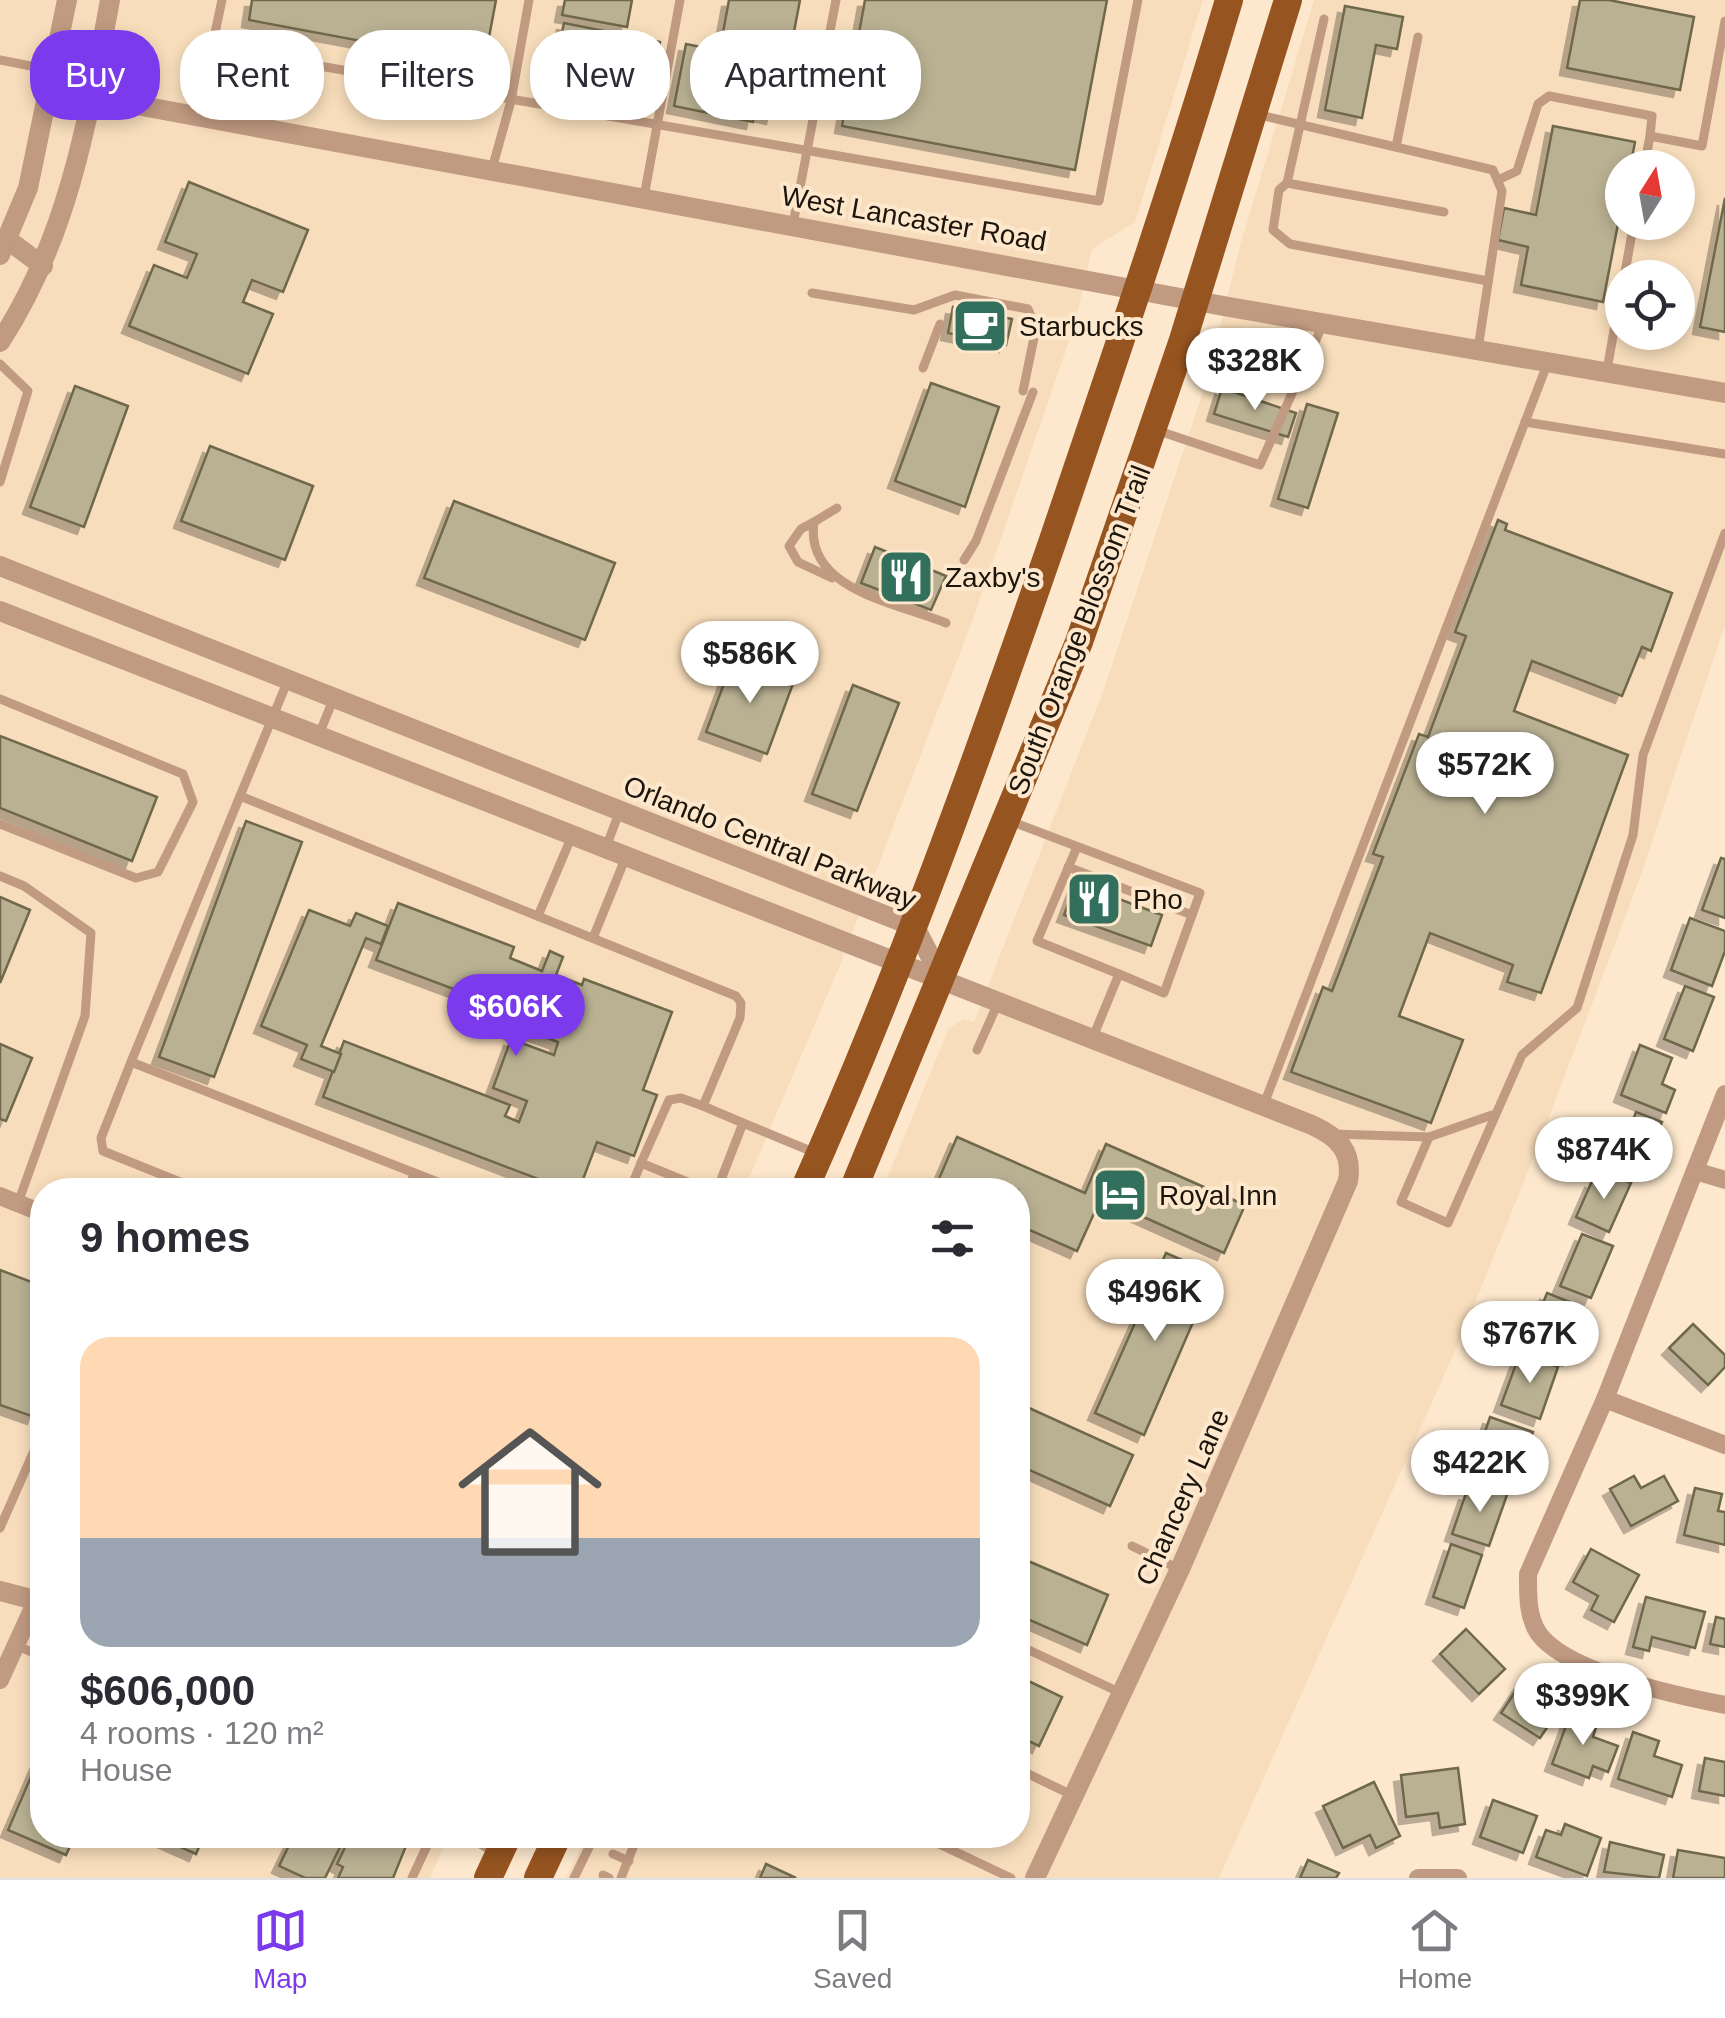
<!DOCTYPE html>
<meta charset="utf-8">
<style>
:root{--surface:#fff;--page:#f7f7f7;--text:#2b2b33;--muted:#7c7c81;--line:#e1e1e2;--accent:#7c3aed}
body{margin:0;font-family:Arial,sans-serif;background:var(--page);color:var(--text);height:100vh;display:flex;flex-direction:column;font-size:38px;white-space:nowrap}
*{box-sizing:border-box;margin:0}
p{font-size:32px;color:var(--muted)}
.icon{flex:none;width:55px;height:55px;fill:none;stroke:currentColor;stroke-width:2;stroke-linecap:round;stroke-linejoin:round}
.map{position:relative;flex:1;overflow:hidden}
.details{position:absolute;left:30px;top:1178px;width:1000px;height:670px;display:flex;flex-direction:column;background:var(--surface);border-radius:40px;box-shadow:0 5px 15px #0003}
.details>*{flex:none}
.top-card{position:absolute;left:30px;top:30px;width:1000px;height:90px;display:flex;gap:20px}
.needle{width:65px;rotate:11deg}
.tools{position:absolute;left:1605px;top:150px;display:grid;gap:20px}
.tools a{display:grid;place-items:center;width:90px;height:90px;border-radius:50%;background:var(--surface);box-shadow:0 5px 15px #0003;font-size:50px}
.price{position:absolute;translate:-50% -85px;padding:0 22px;border-radius:35px;background:#fff;color:#222;font-size:32px;line-height:65px;filter:drop-shadow(0 2px 5px #0008)}
.price::after{content:'';position:absolute;left:50%;top:60px;width:30px;height:22px;margin-left:-15px;background:inherit;clip-path:polygon(0 0,100% 0,50% 100%)}
.price.selected{background:var(--accent);color:#fff}
ul{padding:0;list-style:none}
li{display:grid;align-content:center;gap:20px;height:530px;padding:0 50px}
li span{display:grid;place-items:center;height:310px;border-radius:30px;color:#555}
li>.icon{margin-inline-start:auto}
span .icon{width:180px;height:180px;fill:#fffc;stroke-width:1}
li b{font-size:42px}
h2{display:flex;justify-content:space-between;align-items:center;height:120px;padding:0 50px;font-size:42px}
.pill{padding:0 35px;border-radius:40px;background:var(--surface);box-shadow:0 5px 15px #0003;font-size:35px;line-height:90px}
.pill.selected{background:var(--accent);color:#fff}
.tabs{display:flex;justify-content:space-around;align-items:center;height:140px;border-top:2px solid var(--line);background:var(--surface);font-size:28px;color:var(--muted)}
.tabs a{display:grid;justify-items:center;gap:5px}
.tabs .selected{color:var(--accent)}
.map>svg:first-child{display:block}
</style>
<div class="map">
<svg width="1725" height="1878" viewBox="0 0 1725 1878">
<defs>
<filter id="shadow"><feDropShadow dx="-7" dy="7" stdDeviation="0" flood-color="#0004"/></filter>
</defs>
<rect width="100%" height="100%" fill="#fde8cd"/>
<g fill="#f7ddbb" fill-rule="evenodd">
<polygon points="0,0 1203,0 1135,222 1092,249 1075,324 973,619 838,970 744,1190 42,1190 42,1835 449,1835 430,1878 0,1878"/>
<path d="M 1314,0 L 1725,0 L 1725,625 L 1638,883 L 1535,1154 L 1463,1333 L 1219,1878 L 566,1878 L 586,1835 L 1018,1835 L 1018,1190 L 882,1190 L 949,1028 L 964,1019 L 974,1022 L 1104,689 L 1207,380 L 1241,242 ZM 1622,168 L 1678,168 L 1678,222 L 1622,222 ZM 1622,278 L 1678,278 L 1678,332 L 1622,332 Z"/>
</g>
<g fill="#bab193" stroke="#6f674b" stroke-width="2.5" filter="url(#shadow)">
<polygon points="252,0 496,0 484,64 249,20"/>
<polygon points="565,0 632,0 627,27 562,15"/>
<polygon points="729,0 800,0 793,37 786,36 782,54 721,43"/>
<polygon points="865,0 1107,0 1075,170 842,126"/>
<polygon points="1580,0 1609,0 1694,17 1680,90 1567,68"/>
<polygon points="1345,6 1403,17 1397,49 1376,45 1362,118 1325,110"/>
<polygon points="564,23 660,42 650,95 630,91 628,100 551,84"/>
<polygon points="686,44 784,64 773,117 755,113 753,122 674,106"/>
<polygon points="1553,126 1635,142 1630,168 1622,168 1622,203 1603,302 1521,285 1528,247 1498,240 1504,208 1536,215"/>
<polygon points="189,182 308,230 283,292 252,280 243,302 273,314 248,374 129,326 154,265 187,278 197,254 165,242"/>
<polygon points="1725,198 1725,332 1700,327"/>
<polygon points="953,307 1012,319 1006,345 948,333"/>
<polygon points="931,383 999,407 965,507 895,481"/>
<polygon points="75,386 128,406 84,527 30,507"/>
<polygon points="1222,388 1296,413 1288,437 1214,414"/>
<polygon points="1307,404 1338,413 1308,508 1278,499"/>
<polygon points="210,446 313,486 285,560 181,521"/>
<polygon points="454,501 615,563 585,640 424,578"/>
<polygon points="1498,520 1507,524 1505,530 1672,593 1651,651 1642,647 1622,696 1532,661 1514,711 1628,755 1541,993 1507,982 1513,965 1430,933 1399,1016 1463,1040 1431,1123 1291,1072 1323,987 1332,991 1383,857 1373,854 1419,734 1428,737 1466,636 1455,632"/>
<polygon points="875,547 946,576 931,610 861,583"/>
<polygon points="733,659 794,681 767,754 706,732"/>
<polygon points="853,685 899,703 857,811 812,794"/>
<polygon points="0,736 157,797 132,861 0,808"/>
<polygon points="246,821 302,842 214,1077 159,1057"/>
<polygon points="1721,858 1725,859 1725,918 1702,910"/>
<polygon points="1076,883 1162,915 1151,946 1064,915"/>
<polygon points="0,897 30,910 0,983"/>
<polygon points="398,903 514,947 510,958 542,971 550,951 563,957 556,975 582,985 584,979 672,1012 643,1090 657,1095 634,1156 597,1142 579,1190 567,1190 323,1097 344,1041 510,1105 505,1116 519,1122 527,1101 493,1088 511,1039 554,1055 558,1042 517,1027 515,1033 484,1021 491,1003 376,960"/>
<polygon points="309,910 350,926 356,913 388,926 381,944 366,938 321,1046 341,1054 334,1072 301,1059 307,1045 261,1026"/>
<polygon points="1690,918 1725,931 1725,951 1712,986 1671,970"/>
<polygon points="1685,986 1714,997 1693,1051 1664,1039"/>
<polygon points="0,1044 32,1058 6,1121 0,1119"/>
<polygon points="1640,1045 1672,1058 1662,1084 1675,1090 1666,1113 1621,1095"/>
<polygon points="1636,1112 1662,1122 1642,1173 1606,1159 1618,1126 1629,1130"/>
<polygon points="957,1137 1085,1193 1106,1144 1245,1205 1224,1253 1101,1198 1077,1251 1018,1225 1018,1190 935,1188"/>
<polygon points="1606,1172 1631,1183 1609,1232 1576,1217 1592,1181 1601,1185"/>
<polygon points="1582,1234 1613,1246 1591,1298 1560,1286"/>
<polygon points="1166,1253 1214,1274 1144,1435 1095,1413"/>
<polygon points="0,1270 42,1286 42,1394 34,1417 0,1405"/>
<polygon points="1547,1293 1575,1304 1565,1329 1579,1334 1569,1359 1527,1343"/>
<polygon points="1693,1324 1725,1355 1725,1367 1708,1385 1669,1348"/>
<polygon points="1520,1353 1558,1367 1540,1419 1501,1405"/>
<polygon points="1018,1403 1133,1455 1110,1506 1018,1465"/>
<polygon points="1490,1417 1533,1432 1515,1484 1487,1474 1494,1455 1479,1449"/>
<polygon points="1634,1476 1641,1488 1664,1476 1678,1501 1631,1526 1610,1489"/>
<polygon points="1485,1484 1508,1492 1489,1546 1452,1534 1466,1493 1480,1498"/>
<polygon points="1695,1488 1722,1494 1718,1511 1725,1512 1725,1545 1684,1535"/>
<polygon points="1451,1544 1482,1555 1464,1608 1433,1597"/>
<polygon points="1591,1549 1639,1575 1614,1622 1591,1610 1598,1596 1573,1582"/>
<polygon points="1021,1558 1108,1595 1087,1645 1018,1615"/>
<polygon points="1646,1597 1705,1612 1695,1648 1652,1637 1649,1651 1633,1647"/>
<polygon points="1716,1617 1725,1619 1725,1647 1710,1644"/>
<polygon points="1466,1629 1505,1669 1479,1694 1440,1654"/>
<polygon points="1018,1676 1062,1697 1039,1746 1018,1736"/>
<polygon points="1521,1683 1560,1708 1540,1738 1501,1713"/>
<polygon points="1571,1712 1598,1721 1593,1737 1618,1746 1608,1772 1593,1766 1589,1778 1552,1764"/>
<polygon points="1633,1732 1659,1741 1654,1756 1682,1765 1672,1797 1618,1779"/>
<polygon points="42,1751 42,1835 75,1835 66,1855 8,1830"/>
<polygon points="1705,1758 1725,1762 1725,1796 1699,1791"/>
<polygon points="1458,1768 1465,1824 1440,1828 1438,1813 1406,1817 1401,1775"/>
<polygon points="1374,1782 1400,1836 1376,1848 1370,1835 1343,1848 1323,1806"/>
<polygon points="1493,1800 1537,1816 1523,1853 1480,1837"/>
<polygon points="1565,1824 1601,1838 1587,1876 1536,1857 1546,1830 1561,1835"/>
<polygon points="153,1835 204,1835 196,1854"/>
<polygon points="294,1835 314,1835 340,1847 325,1878 305,1878 279,1866"/>
<polygon points="351,1835 395,1835 408,1841 393,1878 338,1878 343,1867 337,1864"/>
<polygon points="1610,1842 1664,1855 1659,1878 1604,1872"/>
<polygon points="1678,1850 1725,1858 1725,1878 1673,1878"/>
<polygon points="1308,1860 1339,1873 1336,1878 1300,1878"/>
<polygon points="766,1864 796,1878 760,1878"/>
</g>
<g fill="none" stroke-linecap="round" stroke-linejoin="round">
<g stroke="#c09a81" stroke-width="9">
<polyline points="222,0 215,33 233,51 1099,201 1138,0"/>
<polyline points="0,60 51,70"/>
<polyline points="1256,114 1493,170 1502,191 1478,349"/>
<polyline points="1396,147 1418,37"/>
<polyline points="1644,168 1650,136 1702,146 1725,21"/>
<polyline points="492,169 511,101 529,0"/>
<polyline points="1500,179 1517,171 1538,104 1549,96 1652,116 1650,136"/>
<polyline points="1287,183 1324,19"/>
<polyline points="644,197 680,0"/>
<polyline points="1444,212 1287,183 1279,190 1273,230 1290,244 1488,281"/>
<polyline points="793,224 836,0"/>
<polyline points="1624,278 1634,222"/>
<polyline points="812,293 914,310 955,295 1028,309 1036,328 1023,391"/>
<polyline points="0,364 28,391 0,482"/>
<polyline points="923,368 940,324"/>
<polyline points="1607,370 1622,285"/>
<polyline points="1525,422 1725,454"/>
<polyline points="1156,430 1260,465 1323,324"/>
<path d="M 837,508 L 814,522 C 804,589 896,603 946,623"/>
<polyline points="814,522 801,529 789,546 798,562 832,578"/>
<polyline points="964,560 976,541 1033,392"/>
<polyline points="0,699 183,774 193,802 158,872 136,878 0,824"/>
<polyline points="318,737 333,700"/>
<polyline points="240,796 288,680"/>
<polyline points="1010,821 1200,893 1164,993 1119,974"/>
<polyline points="1077,847 1037,941 1119,974 1093,1037"/>
<polyline points="605,850 619,813"/>
<polyline points="1068,867 1192,915"/>
<polyline points="0,876 24,886 91,933 85,1016 18,1203"/>
<polyline points="538,916 571,838"/>
<polyline points="593,938 625,859"/>
<polyline points="977,1050 998,1003"/>
<polyline points="131,1062 101,1138 103,1151 200,1190"/>
<polyline points="1264,1104 1548,362"/>
<polyline points="703,1106 743,1123"/>
<polyline points="1333,1134 1429,1137 1492,1115"/>
<polyline points="1429,1137 1401,1202 1448,1223 1522,1055 1577,1008 1633,835 1643,755 1725,533"/>
<polyline points="407,1190 415,1173"/>
<polyline points="458,1190 131,1062 240,796 736,996 741,1003 740,1018 703,1106 681,1098 669,1100 641,1163 707,1190"/>
<polyline points="630,1190 641,1163"/>
<polyline points="717,1190 743,1123 818,1154"/>
<polyline points="0,1528 33,1453"/>
<polyline points="1132,1546 1179,1569"/>
<polyline points="16,1645 42,1657"/>
<polyline points="1018,1645 1119,1692"/>
<polyline points="1018,1769 1074,1796"/>
<polyline points="465,1835 497,1854"/>
<polyline points="920,1835 1011,1878"/>
<polyline points="323,1839 324,1835"/>
<polyline points="613,1854 629,1861"/>
<polyline points="603,1875 609,1878"/>
<polyline points="412,1878 432,1835"/>
<polyline points="574,1878 593,1839"/>
<polyline points="621,1878 638,1835"/>
</g>
<g stroke="#c09a81" stroke-width="18">
<path d="M 1725,1094 L 1605,1399 L 1528,1574 C 1528,1593 1527,1617 1539,1634 C 1568,1673 1679,1696 1725,1705"/>
<polyline points="1695,1171 1725,1180"/>
<polyline points="0,1196 42,1213"/>
<polyline points="1605,1399 1725,1445"/>
<polyline points="0,1680 42,1588"/>
<polyline points="1418,1878 1458,1878"/>
</g>
<g stroke="#c09a81" stroke-width="20">
<polyline points="50,89 1229,307 1725,393"/>
<polyline points="8,240 43,266"/>
<polyline points="0,255 28,188 67,0"/>
<path d="M 0,342 C 68,238 88,120 110,0"/>
<polyline points="0,566 915,927 943,981"/>
<path d="M 0,611 L 1312,1125 C 1338,1137 1353,1151 1348,1181 L 1180,1569 L 1035,1878"/>
<polyline points="0,1591 42,1602"/>
</g>
<g stroke="#965420" stroke-width="28">
<path d="M 804,1190 C 899,977 977,760 1053,540 C 1114,360 1175,182 1229,0"/>
<polyline points="853,1190 1079,642 1183,340 1288,0"/>
<polyline points="488,1878 508,1835"/>
<polyline points="538,1878 558,1835"/>
</g>
</g>
<defs>
<g id="cafe-square" transform="scale(2.875)"><rect x="-9" y="-9" width="18" height="18" rx="4" fill="#32705d" stroke="#fde8cd"/><path d="M-5.5-4.5H6V0H3Q3 3.5 0 3.5H-2.5Q-5.5 3.5-5.5 0ZM3-3.2v2h1.7v-2ZM-6 4.5H4V6H-6Z" fill="#fff"/></g>
<g id="restaurant-square" transform="scale(2.875)"><rect x="-9" y="-9" width="18" height="18" rx="4" fill="#32705d" stroke="#fde8cd"/><path d="M-5-6h1v4h1v-4h1v4h1v-4h1v5L-1.5 .5V6h-2V.5L-5-1ZM5-6V6H3V1.5H1.5Q1.5-4 5-6Z" fill="#fff"/></g>
<g id="hotel-square" transform="scale(2.875)"><rect x="-9" y="-9" width="18" height="18" rx="4" fill="#32705d" stroke="#fde8cd"/><path d="M-6-4.5h1.5V1H6V5H4.5V3h-9V5H-6ZM-4 0a1.8 1.8 0 1 1 3.6 0ZM.5 0V-2.5h3Q6-2.5 6 0Z" fill="#fff"/></g>
</defs>
<g fill-rule="evenodd">
<use href="#cafe-square" x="980" y="326"/>
<use href="#restaurant-square" x="906" y="577"/>
<use href="#restaurant-square" x="1094" y="899"/>
<use href="#hotel-square" x="1120" y="1195"/>
</g>
<g text-anchor="middle" stroke-width="8" stroke-linejoin="round" paint-order="stroke">
<g font-size="28" fill="#1c150b" stroke="#fde8cd">
<text transform="translate(914 218) rotate(10)" y="10">West Lancaster Road</text>
<text transform="translate(1079 630) rotate(-69)" y="10">South Orange Blossom Trail</text>
<text transform="translate(770 842) rotate(22)" y="10">Orlando Central Parkway</text>
<text transform="translate(1182 1497) rotate(-66)" y="10">Chancery Lane</text>
</g>
<g font-size="28" fill="#1c150b" stroke="#fde8cd" text-anchor="start">
<text x="1019" y="336">Starbucks</text>
<text x="945" y="587">Zaxby's</text>
<text x="1133" y="909">Pho</text>
<text x="1159" y="1205">Royal Inn</text>
</g>
</g>
</svg>
<div class="tools">
<a><svg class="needle" viewBox="-14 -14 28 28"><path d="M0-13l5 13h-10z" fill="#e53935"/><path d="M0 13l5-13h-10z" fill="#7c7c81"/></svg></a>
<a><svg class="icon" aria-label="locate" viewBox="0 0 24 24"><circle cx="12" cy="12" r="6"/><path d="M12 2v4M12 18v4M2 12h4M18 12h4"/></svg></a>
</div>
<b class="price" style="left:1255px;top:413px">$328K</b>
<b class="price" style="left:750px;top:706px">$586K</b>
<b class="price" style="left:1485px;top:817px">$572K</b>
<b class="price selected" style="left:516px;top:1059px">$606K</b>
<b class="price" style="left:1604px;top:1202px">$874K</b>
<b class="price" style="left:1155px;top:1344px">$496K</b>
<b class="price" style="left:1530px;top:1386px">$767K</b>
<b class="price" style="left:1480px;top:1515px">$422K</b>
<b class="price" style="left:1583px;top:1748px">$399K</b>
<div class="top-card">
<a class="pill selected">Buy</a>
<a class="pill">Rent</a>
<a class="pill">Filters</a>
<a class="pill">New</a>
<a class="pill">Apartment</a>
</div>
<section class="details">
<h2>9 homes<svg class="icon" aria-label="filters" viewBox="0 0 24 24"><path d="M4 7h16M4 17h16"/><circle cx="9" cy="7" r="2"/><circle cx="15" cy="17" r="2"/></svg></h2>
<ul>
<li><span style="background:linear-gradient(#ffd9b3 65%,#9aa5b1 0)"><svg class="icon" aria-label="home" viewBox="0 0 24 24"><path d="M3 11l9-7 9 7M6 9v11h12V9"/></svg></span><div><b>$606,000</b><p>4 rooms · 120 m²</p><p>House</p></div></li>
</ul>
</section>
</div>
<nav class="tabs">
<a class="selected"><svg class="icon" aria-label="map" viewBox="0 0 24 24"><path d="M3 6l6-2 6 2 6-2v14l-6 2-6-2-6 2zM9 4v14M15 6v14"/></svg>Map</a>
<a><svg class="icon" aria-label="saved" viewBox="0 0 24 24"><path d="M7 4h10v16l-5-4-5 4z"/></svg>Saved</a>
<a><svg class="icon" aria-label="home" viewBox="0 0 24 24"><path d="M3 11l9-7 9 7M6 9v11h12V9"/></svg>Home</a>
</nav>
